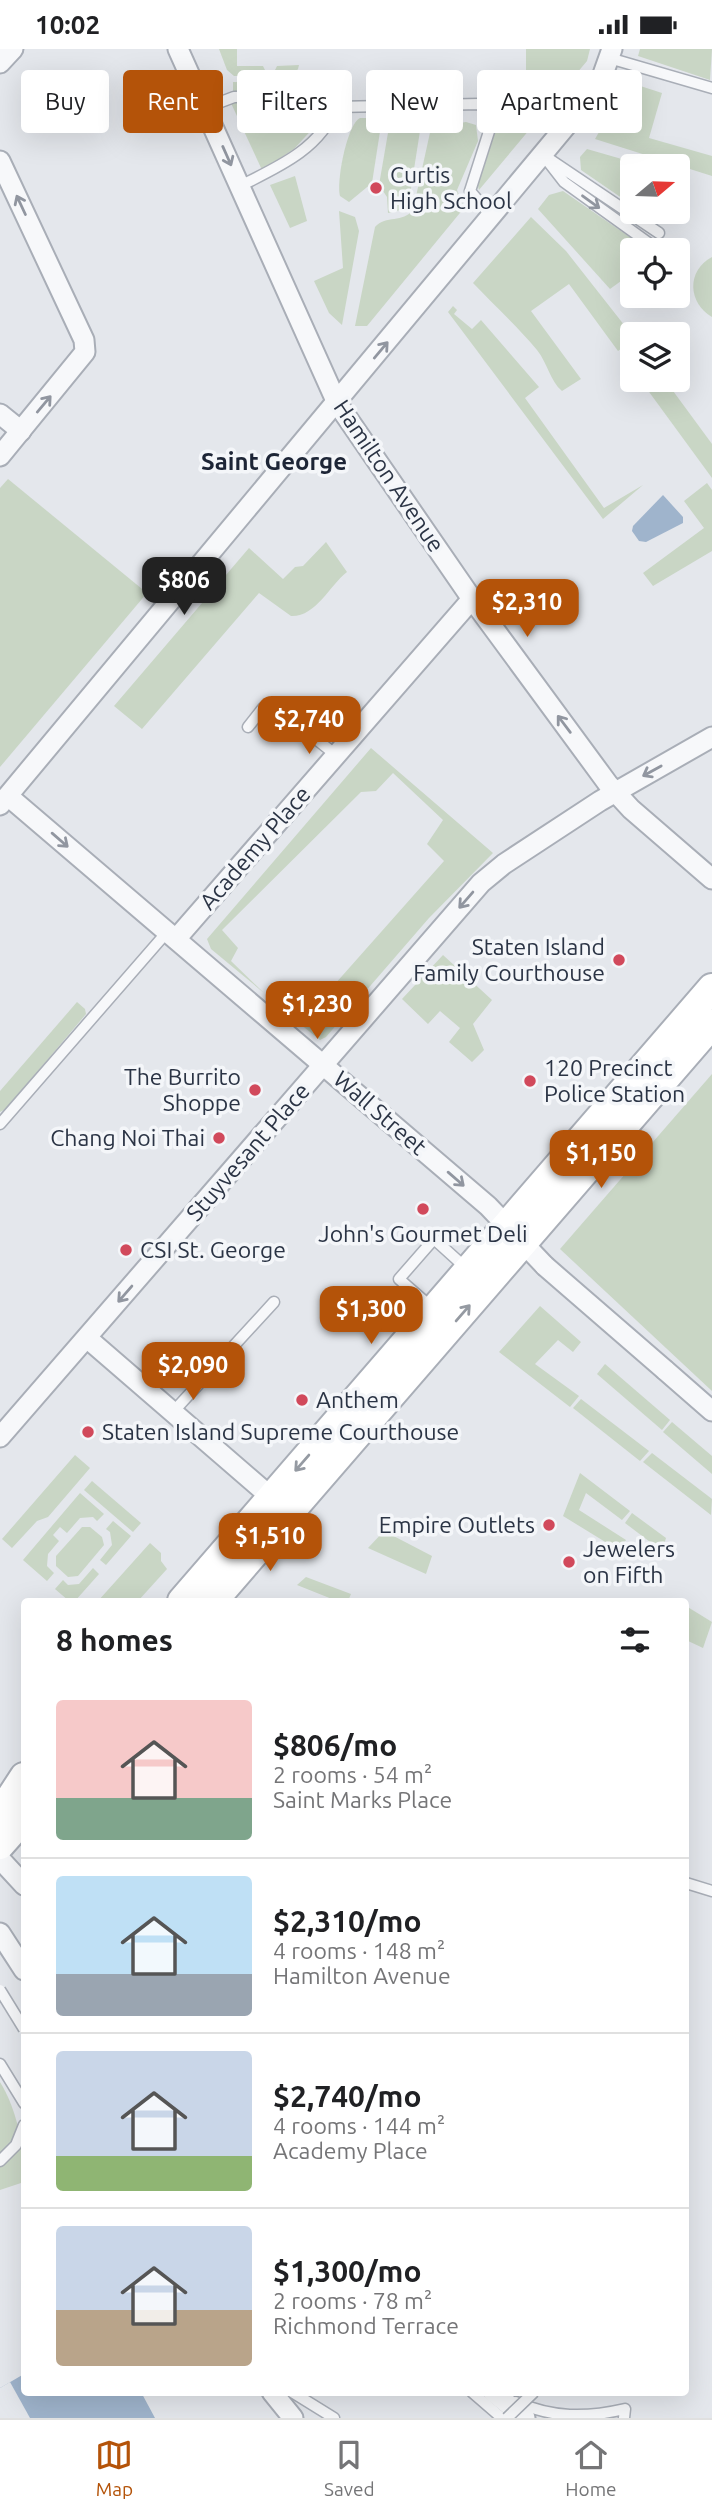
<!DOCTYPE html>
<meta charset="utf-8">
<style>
:root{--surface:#fff;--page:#f2f2f2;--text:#202124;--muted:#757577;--line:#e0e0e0;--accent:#b45309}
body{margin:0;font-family:Ubuntu,sans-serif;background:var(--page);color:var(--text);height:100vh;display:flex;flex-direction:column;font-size:26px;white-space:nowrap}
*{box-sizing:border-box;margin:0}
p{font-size:23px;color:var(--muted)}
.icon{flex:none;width:38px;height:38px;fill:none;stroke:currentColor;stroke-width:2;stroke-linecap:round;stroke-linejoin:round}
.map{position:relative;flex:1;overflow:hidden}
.details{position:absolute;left:21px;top:1549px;width:668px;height:798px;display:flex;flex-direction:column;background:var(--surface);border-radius:7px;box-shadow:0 7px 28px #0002}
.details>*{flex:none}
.hud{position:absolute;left:21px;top:21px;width:670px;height:63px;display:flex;gap:14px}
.needle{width:46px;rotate:71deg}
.fabs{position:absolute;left:620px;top:105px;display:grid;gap:14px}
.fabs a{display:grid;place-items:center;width:70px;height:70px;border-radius:7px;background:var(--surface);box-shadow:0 7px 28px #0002;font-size:35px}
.price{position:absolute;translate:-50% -60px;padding:0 16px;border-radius:14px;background:var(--accent);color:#fff;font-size:23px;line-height:46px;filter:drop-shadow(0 2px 4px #0008)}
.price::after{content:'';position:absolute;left:50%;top:42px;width:21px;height:16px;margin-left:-10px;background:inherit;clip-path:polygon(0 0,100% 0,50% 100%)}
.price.selected{background:#222;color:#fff}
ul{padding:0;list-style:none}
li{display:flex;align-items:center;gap:21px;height:175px;padding:0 35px}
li+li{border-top:2px solid var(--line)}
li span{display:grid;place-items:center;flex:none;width:196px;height:140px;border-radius:7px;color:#555}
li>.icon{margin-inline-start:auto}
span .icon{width:84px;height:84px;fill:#fffc;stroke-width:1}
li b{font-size:30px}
h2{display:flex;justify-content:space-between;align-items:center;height:84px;padding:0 35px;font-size:30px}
.tag{padding:0 24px;border-radius:7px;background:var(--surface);box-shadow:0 7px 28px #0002;font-size:24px;line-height:63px}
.tag.selected{background:var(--accent);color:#fff}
.status{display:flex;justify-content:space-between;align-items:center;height:49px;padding:0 35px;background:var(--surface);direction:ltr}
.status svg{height:19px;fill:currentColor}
.tabs{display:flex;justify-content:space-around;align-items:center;height:98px;border-top:2px solid var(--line);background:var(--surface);font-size:19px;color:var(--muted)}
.tabs a{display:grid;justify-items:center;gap:4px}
.tabs .selected{color:var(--accent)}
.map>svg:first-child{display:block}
</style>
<div class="status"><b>10:02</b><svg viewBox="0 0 49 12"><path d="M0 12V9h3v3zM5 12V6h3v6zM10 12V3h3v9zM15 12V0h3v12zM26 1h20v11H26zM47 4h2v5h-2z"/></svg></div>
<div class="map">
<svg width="712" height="2369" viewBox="0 0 712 2369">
<rect width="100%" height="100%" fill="#e4e7ec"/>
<g fill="#c9d6c5">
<polygon points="219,0 237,0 237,17 263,17 265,21 275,21 277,17 299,16 298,20 294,25 234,27 227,21"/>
<path d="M 526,0 L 590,0 L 587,12 L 479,141 C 473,123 488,89 498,73 C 505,63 517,54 526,46 Z"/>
<polygon points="640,0 712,0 710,31 638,7"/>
<polygon points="298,32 293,42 233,43 233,33"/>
<polygon points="628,33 662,44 649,89 712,107 712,127 595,90"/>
<polygon points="230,52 297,52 315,64 317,75 294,100 262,121"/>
<path d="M 360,69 L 379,69 L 381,76 L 372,134 L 349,153 L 340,147 C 336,133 347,75 360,69 Z"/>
<polygon points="399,70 416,71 420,82 409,152 400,161 388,164 387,148 379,136 389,78 393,71"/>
<path d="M 466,73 L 476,76 L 478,92 L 457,141 L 464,159 L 367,277 L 355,277 L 375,178 C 386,166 403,174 413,161 L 431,79 Z"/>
<polygon points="587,100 646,117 632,117 632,156 581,121 580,108"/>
<polygon points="295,127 307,172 290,179 270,136"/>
<polygon points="563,142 647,200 632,201 632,224 610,240 538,160 549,146"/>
<polygon points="339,162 355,168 359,182 342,276 329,264 314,232 343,219"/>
<path d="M 531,168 L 566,202 L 632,286 L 632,292 L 618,302 L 569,235 L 531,262 L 581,330 L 562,342 C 550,332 548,315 537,301 C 518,278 494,256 473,234 Z"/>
<path d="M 712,208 L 712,268 C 688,254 686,222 712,208 Z"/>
<polygon points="453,257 457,261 454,265 472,280 481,271 539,338 525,349 604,459 643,436 603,470 448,263"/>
<polygon points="649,331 665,331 712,395 712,429 644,336"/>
<polygon points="8,430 147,544 0,718 0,439"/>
<polygon points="707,434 712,441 712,502 653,537 643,524 704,479 684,452"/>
<path d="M 326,493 L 347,523 C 329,537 316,568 291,567 L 259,544 L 142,680 L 114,657 L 249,499 L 283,530 L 295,518 L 303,517 Z"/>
<polygon points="371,699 493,804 429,869 326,988 320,991 285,963 292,961 305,948 319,953 444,812 427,795 443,771 393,724 376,742 361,743 222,881 238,899 231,912 264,944 211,900 207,890"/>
<polygon points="443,906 492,951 473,975 484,1001 472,1013 449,993 460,979 440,962 428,975 402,950"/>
<polygon points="77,953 85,960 86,965 6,1060 0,1063 0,1042"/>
<polygon points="712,1025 712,1342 560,1200"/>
<polygon points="540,1257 581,1293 573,1303 558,1291 535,1315 579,1347 570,1358 499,1303"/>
<polygon points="605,1315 670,1371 662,1381 597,1325"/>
<polygon points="581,1350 649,1402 640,1412 573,1359"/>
<polygon points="672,1373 712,1407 712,1425 663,1383"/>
<polygon points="652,1404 712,1450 711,1466 643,1413"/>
<polygon points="75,1406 90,1419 48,1468 37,1472 12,1499 2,1490"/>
<polygon points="580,1424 630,1462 622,1471 586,1444 579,1461 626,1491 620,1502 563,1467"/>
<polygon points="92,1432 141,1474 133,1483 84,1441"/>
<polygon points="80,1444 104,1465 97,1472 93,1468 80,1469 67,1484 60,1478 53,1486 59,1492 48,1505 47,1517 54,1524 47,1532 23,1511"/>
<polygon points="632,1464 666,1489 662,1502 625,1474"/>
<polygon points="113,1472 131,1487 106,1516 100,1511 112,1496 110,1483 106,1480"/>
<polygon points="82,1478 90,1478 102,1488 104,1496 78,1527 68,1528 56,1517 56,1507"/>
<polygon points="384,1482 432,1507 426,1525 368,1499"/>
<polygon points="150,1494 161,1504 161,1512 167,1520 138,1552 98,1552"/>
<polygon points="93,1519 99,1525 75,1552 69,1552 55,1540 63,1531 68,1536 79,1535"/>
<polygon points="306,1528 351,1545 348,1552 337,1552 297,1536"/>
<polygon points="686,1557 712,1573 703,1599 686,1591"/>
<path d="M 0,2033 C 17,2060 25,2101 24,2133 L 0,2141 Z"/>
</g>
<g fill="#9fb4cc">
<polygon points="663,446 683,468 683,474 646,493 639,492 632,482 633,477"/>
<polygon points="24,2325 24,2343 141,2343 155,2369 0,2369 0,2339"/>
</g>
<polygon fill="#e4e7ec" points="10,2333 30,2369 0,2369 0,2339"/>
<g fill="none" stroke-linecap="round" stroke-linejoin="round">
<g stroke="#a9aeb7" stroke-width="13">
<g id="lane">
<polyline points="609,9 712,39"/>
<polyline points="205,59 234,48 292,47 336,58 480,55 492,73 470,142 492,168"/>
<polyline points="543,106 564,133 650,195"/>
<polyline points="549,110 659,184"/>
<path d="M 240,137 C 278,118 320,100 336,58"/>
<polyline points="248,678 263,659 272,655 336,706"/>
<polyline points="0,1075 167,883"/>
<polyline points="431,1258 399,1230 434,1190 466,1219"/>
<polyline points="173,1363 274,1253"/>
<polyline points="686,1834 712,1842"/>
<polyline points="0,2015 24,2054"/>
<polyline points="0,2112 16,2096 24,2076"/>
<polyline points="292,2343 334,2369"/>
<polyline points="472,2343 502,2369"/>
<path d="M 516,2353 C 553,2369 586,2369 625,2360 L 624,2369"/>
</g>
</g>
<g stroke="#a9aeb7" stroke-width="23">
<g id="street">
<polyline points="178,0 337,354 472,550 608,735 631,760 712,830"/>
<polyline points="0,14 13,0"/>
<polyline points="0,112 84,291 85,303 0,407"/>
<polyline points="0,365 21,382"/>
<polyline points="8,747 488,1157 545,1217"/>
<polyline points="0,756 581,59 602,28 612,0"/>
<polyline points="176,890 472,550"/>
<polyline points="87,1289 279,1455"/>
<polyline points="665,1321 712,1362"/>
<polyline points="0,1388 481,834 504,815 600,752 712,688"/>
<polyline points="0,1810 24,1836"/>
<polyline points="0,1884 24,1921"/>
<polyline points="272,2343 293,2369"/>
<polyline points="493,2343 525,2369"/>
</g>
</g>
<g stroke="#a9aeb7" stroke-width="32">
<g id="secondary">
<polyline points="182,1552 712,939"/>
<polyline points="213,1552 712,975"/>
<polyline points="0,1765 24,1728"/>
<polyline points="0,1796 24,1769"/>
</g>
</g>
<use href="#lane" stroke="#f7f8fa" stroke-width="10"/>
<use href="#street" stroke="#f7f8fa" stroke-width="19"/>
<use href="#secondary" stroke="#fff" stroke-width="28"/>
<g stroke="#a9aeb7" stroke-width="13" stroke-linecap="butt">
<g id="lane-bridge">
<polyline points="0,1941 24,1980"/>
<polyline points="507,2369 534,2343"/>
</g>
</g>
<g stroke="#a9aeb7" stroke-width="23" stroke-linecap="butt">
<polyline id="street-bridge" points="545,1217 665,1321"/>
</g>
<use href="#lane-bridge" stroke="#f7f8fa" stroke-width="10"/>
<use href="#street-bridge" stroke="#f7f8fa" stroke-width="19"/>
</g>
<defs><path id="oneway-shaft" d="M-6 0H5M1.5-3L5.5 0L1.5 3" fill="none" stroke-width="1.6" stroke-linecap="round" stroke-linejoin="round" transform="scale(1.75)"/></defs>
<g stroke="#9196a0">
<use href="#oneway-shaft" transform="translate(227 107) rotate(66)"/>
<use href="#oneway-shaft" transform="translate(591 153) rotate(36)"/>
<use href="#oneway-shaft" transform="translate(21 156) rotate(-115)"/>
<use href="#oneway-shaft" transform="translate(381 301) rotate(-50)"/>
<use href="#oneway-shaft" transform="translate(44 355) rotate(-50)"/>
<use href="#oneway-shaft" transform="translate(564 675) rotate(-127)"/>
<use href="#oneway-shaft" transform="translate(652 722) rotate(151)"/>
<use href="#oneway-shaft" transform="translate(60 791) rotate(41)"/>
<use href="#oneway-shaft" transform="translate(466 851) rotate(131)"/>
<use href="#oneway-shaft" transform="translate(456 1130) rotate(41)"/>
<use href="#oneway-shaft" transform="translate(125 1245) rotate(131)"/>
</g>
<g stroke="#959aa2">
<use href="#oneway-shaft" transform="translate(463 1264) rotate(-49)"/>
<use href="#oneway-shaft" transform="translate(302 1414) rotate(131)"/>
</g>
<g fill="#d1495b" stroke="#f4f6f9" stroke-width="2.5">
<circle cx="376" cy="139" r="7"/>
<circle cx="619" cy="911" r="7"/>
<circle cx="530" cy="1032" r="7"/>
<circle cx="255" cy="1041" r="7"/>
<circle cx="219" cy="1089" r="7"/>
<circle cx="423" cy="1160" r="7"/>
<circle cx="126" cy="1201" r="7"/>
<circle cx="302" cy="1351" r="7"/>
<circle cx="88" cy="1383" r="7"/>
<circle cx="549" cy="1476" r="7"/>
<circle cx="569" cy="1513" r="7"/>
</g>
<g text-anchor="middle" stroke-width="7" stroke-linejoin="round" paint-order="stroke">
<g font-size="23" fill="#2b3445" stroke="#f4f6f9" text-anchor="start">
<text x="390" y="134">Curtis<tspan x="390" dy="26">High School</tspan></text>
<text x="605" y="906" text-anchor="end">Staten Island<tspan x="605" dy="26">Family Courthouse</tspan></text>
<text x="544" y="1027">120 Precinct<tspan x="544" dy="26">Police Station</tspan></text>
<text x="241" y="1036" text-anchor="end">The Burrito<tspan x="241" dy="26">Shoppe</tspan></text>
<text x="205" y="1097" text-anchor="end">Chang Noi Thai</text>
<text x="423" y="1193" text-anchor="middle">John's Gourmet Deli</text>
<text x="140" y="1209">CSI St. George</text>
<text x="316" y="1359">Anthem</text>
<text x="102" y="1391">Staten Island Supreme Courthouse</text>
<text x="535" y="1484" text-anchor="end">Empire Outlets</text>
<text x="583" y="1508">Jewelers<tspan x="583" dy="26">on Fifth</tspan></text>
</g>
<g font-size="23" fill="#2b3445" stroke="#f4f6f9">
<text transform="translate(389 427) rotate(56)" y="8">Hamilton Avenue</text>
<text transform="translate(255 799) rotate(-49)" y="8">Academy Place</text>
<text transform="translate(380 1064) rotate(41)" y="8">Wall Street</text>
<text transform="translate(248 1103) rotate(-49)" y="8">Stuyvesant Place</text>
</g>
<g font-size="24" font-weight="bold" fill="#1d2536" stroke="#f4f6f9">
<text x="274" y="421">Saint George</text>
</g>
</g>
</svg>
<div class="fabs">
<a><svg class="needle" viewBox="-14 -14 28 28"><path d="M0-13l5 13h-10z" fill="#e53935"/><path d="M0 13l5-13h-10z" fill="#757577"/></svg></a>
<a><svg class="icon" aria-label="locate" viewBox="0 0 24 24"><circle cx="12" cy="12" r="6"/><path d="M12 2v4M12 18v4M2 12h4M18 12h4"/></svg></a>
<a><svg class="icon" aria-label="layers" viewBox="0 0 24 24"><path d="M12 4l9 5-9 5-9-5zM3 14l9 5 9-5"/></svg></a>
</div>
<b class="price selected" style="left:184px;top:568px">$806</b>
<b class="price" style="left:527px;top:590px">$2,310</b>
<b class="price" style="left:309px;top:707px">$2,740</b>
<b class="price" style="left:317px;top:992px">$1,230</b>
<b class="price" style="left:601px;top:1141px">$1,150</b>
<b class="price" style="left:371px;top:1297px">$1,300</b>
<b class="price" style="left:193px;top:1353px">$2,090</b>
<b class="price" style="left:270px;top:1524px">$1,510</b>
<div class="hud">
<a class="tag">Buy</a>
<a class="tag selected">Rent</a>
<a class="tag">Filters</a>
<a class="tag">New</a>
<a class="tag">Apartment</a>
</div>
<section class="details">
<h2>8 homes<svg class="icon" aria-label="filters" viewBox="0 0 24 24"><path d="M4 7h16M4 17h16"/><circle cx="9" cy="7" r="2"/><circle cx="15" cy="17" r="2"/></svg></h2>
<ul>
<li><span style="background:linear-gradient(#f6c9c9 70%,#7fa58c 0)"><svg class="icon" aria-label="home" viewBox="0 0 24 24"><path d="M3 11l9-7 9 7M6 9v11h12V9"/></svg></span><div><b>$806/mo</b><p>2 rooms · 54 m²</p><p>Saint Marks Place</p></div></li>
<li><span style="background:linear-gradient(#bfe0f5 70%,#9aa5b1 0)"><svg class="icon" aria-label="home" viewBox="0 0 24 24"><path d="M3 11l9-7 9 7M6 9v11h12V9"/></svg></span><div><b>$2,310/mo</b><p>4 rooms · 148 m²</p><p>Hamilton Avenue</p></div></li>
<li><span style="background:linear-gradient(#c9d6e8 75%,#8fb573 0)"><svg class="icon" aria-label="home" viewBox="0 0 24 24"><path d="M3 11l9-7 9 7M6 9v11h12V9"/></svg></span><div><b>$2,740/mo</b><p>4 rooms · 144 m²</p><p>Academy Place</p></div></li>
<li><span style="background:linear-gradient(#c9d6e8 60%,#b9a48a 0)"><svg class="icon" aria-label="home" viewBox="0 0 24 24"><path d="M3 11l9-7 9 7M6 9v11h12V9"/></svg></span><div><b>$1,300/mo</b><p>2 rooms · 78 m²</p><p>Richmond Terrace</p></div></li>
</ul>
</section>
</div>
<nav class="tabs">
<a class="selected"><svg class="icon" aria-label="map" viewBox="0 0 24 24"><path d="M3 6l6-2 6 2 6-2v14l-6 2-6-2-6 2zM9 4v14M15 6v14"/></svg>Map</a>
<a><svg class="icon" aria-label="saved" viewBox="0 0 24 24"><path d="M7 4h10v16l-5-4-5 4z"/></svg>Saved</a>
<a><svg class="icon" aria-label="home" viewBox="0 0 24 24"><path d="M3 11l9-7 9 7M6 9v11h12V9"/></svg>Home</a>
</nav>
